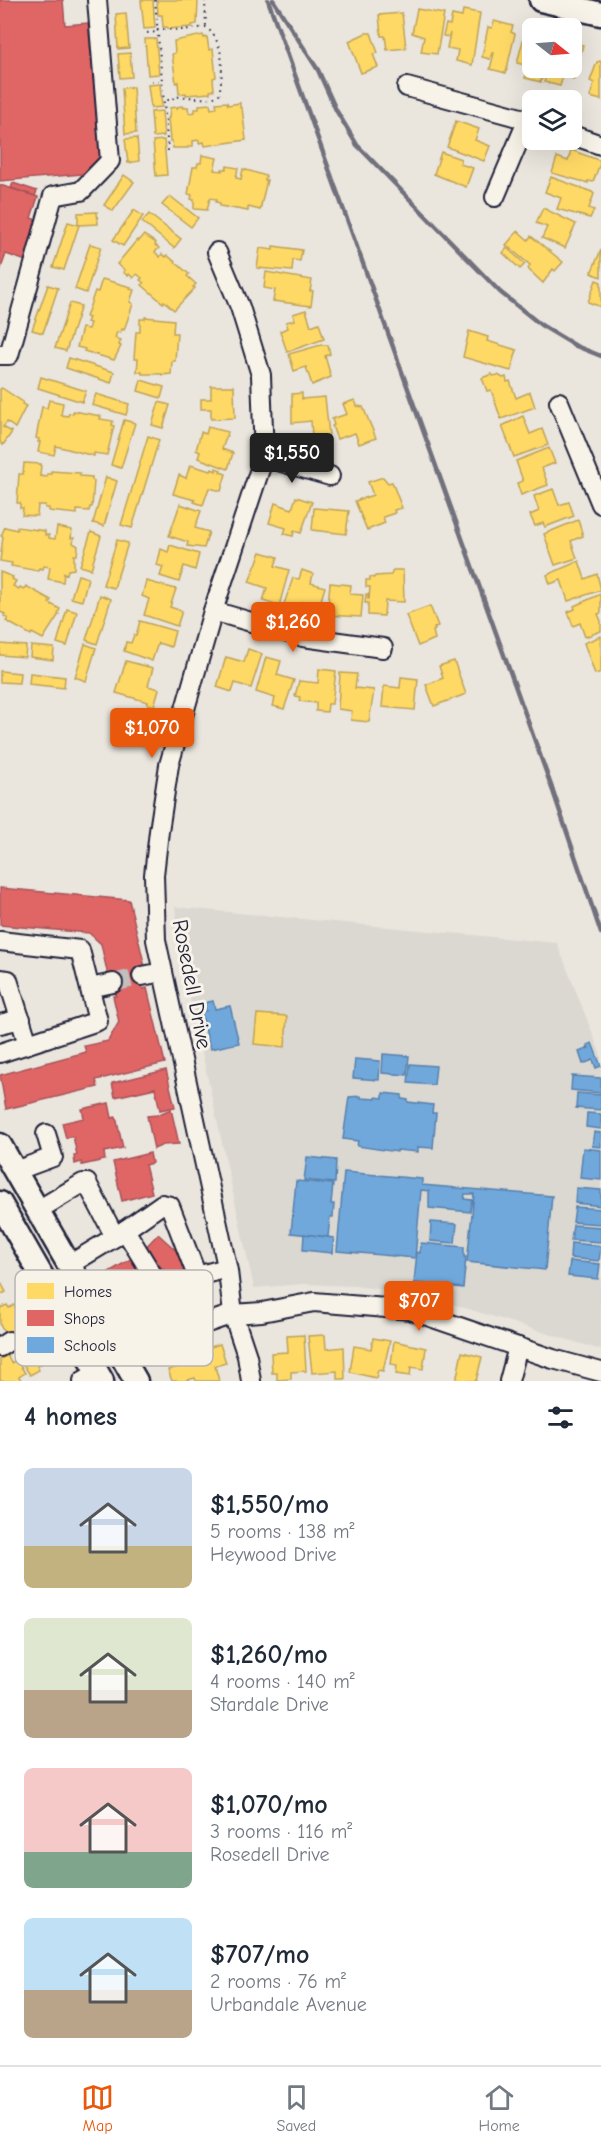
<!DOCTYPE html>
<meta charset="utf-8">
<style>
:root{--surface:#fff;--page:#f2f2f3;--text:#1f2937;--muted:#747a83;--line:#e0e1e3;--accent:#ea580c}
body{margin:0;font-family:"Comic Neue",sans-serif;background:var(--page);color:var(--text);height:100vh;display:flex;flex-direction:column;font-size:22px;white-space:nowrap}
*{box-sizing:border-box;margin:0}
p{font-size:20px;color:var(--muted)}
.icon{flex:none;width:33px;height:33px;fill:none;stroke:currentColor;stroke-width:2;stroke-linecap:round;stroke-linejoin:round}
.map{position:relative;height:1381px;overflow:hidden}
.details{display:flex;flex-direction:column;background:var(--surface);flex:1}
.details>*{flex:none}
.needle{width:39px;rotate:107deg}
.controls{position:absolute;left:522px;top:18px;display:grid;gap:12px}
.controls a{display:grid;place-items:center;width:60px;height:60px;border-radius:9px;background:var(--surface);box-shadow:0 6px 24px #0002;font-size:30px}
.price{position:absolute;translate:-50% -51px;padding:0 14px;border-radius:6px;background:var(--accent);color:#fff;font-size:20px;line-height:39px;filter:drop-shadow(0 2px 3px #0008)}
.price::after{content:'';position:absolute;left:50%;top:36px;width:18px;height:14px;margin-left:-9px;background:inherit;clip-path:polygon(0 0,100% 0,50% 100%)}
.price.selected{background:#222;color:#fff}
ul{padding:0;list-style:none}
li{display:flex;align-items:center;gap:18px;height:150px;padding:0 24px}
li span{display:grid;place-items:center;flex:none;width:168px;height:120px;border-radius:9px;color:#555}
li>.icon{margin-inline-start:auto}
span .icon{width:72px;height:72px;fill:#fffc;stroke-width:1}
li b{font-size:26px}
h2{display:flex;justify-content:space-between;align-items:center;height:72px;padding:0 24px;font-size:26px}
.tab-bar{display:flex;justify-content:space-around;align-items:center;height:84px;border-top:2px solid var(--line);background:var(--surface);font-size:16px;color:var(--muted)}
.tab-bar a{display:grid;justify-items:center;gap:3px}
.tab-bar .selected{color:var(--accent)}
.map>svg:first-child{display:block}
</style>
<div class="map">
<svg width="601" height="1381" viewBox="0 0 601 1381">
<rect width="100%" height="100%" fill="#eae6de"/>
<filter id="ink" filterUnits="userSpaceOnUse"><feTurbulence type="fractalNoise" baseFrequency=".0167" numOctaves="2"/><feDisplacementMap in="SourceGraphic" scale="12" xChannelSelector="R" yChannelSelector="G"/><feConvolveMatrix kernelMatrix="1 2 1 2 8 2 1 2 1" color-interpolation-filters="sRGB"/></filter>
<g filter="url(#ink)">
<polygon fill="#dbd8d2" points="175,907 557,943 601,1055 601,1350 452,1304 403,1292 354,1286 304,1284 254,1288 188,989"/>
<g fill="#ffd966" stroke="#bda259" stroke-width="1.5">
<polygon points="141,0 153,0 155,28 144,29"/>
<polygon points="157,0 198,0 197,24 192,25 192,27 167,29 167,27 163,27 162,15 158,15"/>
<polygon points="417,9 444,14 437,54 421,52 424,37 412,33"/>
<polygon points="463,10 480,13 472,65 456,61 458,50 447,48 450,33 449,37 443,36 446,24 450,25 452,15 462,17"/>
<polygon points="126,13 129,48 118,49 116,14"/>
<polygon points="402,13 406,48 387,50 385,36 381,36 379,15"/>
<polygon points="494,21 513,26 511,32 515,34 506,73 490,69 494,53 492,53 490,59 482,57 488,27 492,28"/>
<polygon points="526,29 532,30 532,68 544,68 541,82 525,78 529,66 517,63"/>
<polygon points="366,33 371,33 378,53 373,54 378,67 361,73 349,41"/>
<polygon points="203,35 204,38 207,37 209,50 213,49 216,77 213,78 214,90 210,91 210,93 186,95 186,93 179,94 178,82 176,83 172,54 175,53 174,41"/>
<polygon points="145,39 156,39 159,74 148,75"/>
<polygon points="572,42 583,45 574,79 563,76 560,86 544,82 549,68 572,68"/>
<polygon points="130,53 132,77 120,78 118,54"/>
<polygon points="600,61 601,62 601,100 590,97 594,83 590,81 597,62"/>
<polygon points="160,84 162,107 151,108 148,85"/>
<polygon points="133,87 136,133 125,134 122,88"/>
<polygon points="227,102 228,105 240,103 240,108 242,108 246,140 205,146 204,142 199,143 199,140 193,141 193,146 188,147 188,148 173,148 172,141 170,141 168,118 169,118 170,108 175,107 177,109 177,107 183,106 183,108 188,107 189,113 195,112 195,109 199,109 199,105 210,104 211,109 217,108 216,103"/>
<polygon points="162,111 164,136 153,137 151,112"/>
<polygon points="456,121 479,129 475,140 490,146 484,161 447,147"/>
<polygon points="137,138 139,161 128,163 125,139"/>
<polygon points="164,140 167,175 156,176 153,141"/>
<polygon points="571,150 601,161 593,182 588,181 588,183 552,173 557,157 568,161"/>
<polygon points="441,152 461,159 460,164 473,168 466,187 434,174"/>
<polygon points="202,155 217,158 214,170 222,171 222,169 226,169 227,166 238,168 236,178 241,179 243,169 266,176 265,180 267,180 260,210 248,207 248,211 220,206 220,203 216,202 217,199 210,198 207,210 194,209 194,200 191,199 192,195 188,194 193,167 197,167 198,163 201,163"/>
<polygon points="124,175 134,182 113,211 104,205"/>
<polygon points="551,177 592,192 594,194 589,208 594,210 590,218 557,209 561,198 545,192"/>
<polygon points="170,196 198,218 191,227 162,205"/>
<polygon points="543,208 576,224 565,248 542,238 547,227 536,223"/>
<polygon points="134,210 143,216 123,246 113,240"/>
<polygon points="97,212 98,224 78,225 78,213"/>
<polygon points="149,214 181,239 174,248 142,222"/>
<polygon points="68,222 79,225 64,270 53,267"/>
<polygon points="518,231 528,240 531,236 563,262 555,271 553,269 543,283 528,269 530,265 506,245"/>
<polygon points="144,235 156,243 155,245 159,248 155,252 160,257 162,254 166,257 167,255 189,274 187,276 196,284 193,287 195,288 174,310 164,301 163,303 142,285 144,283 140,280 142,278 137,274 133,278 129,274 128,276 123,272 125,270 117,264 137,240 139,241"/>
<polygon points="90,244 101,247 86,293 75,289"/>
<polygon points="273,246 302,250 300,261 293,260 292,271 257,268 260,248 273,250"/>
<polygon points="507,248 525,264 520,269 503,253"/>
<polygon points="601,250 601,277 591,273"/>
<polygon points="266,272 312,280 310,291 313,291 311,306 273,301 275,290 264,288"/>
<polygon points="102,279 131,287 130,289 134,290 130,302 133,304 124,330 122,329 120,333 117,332 115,338 121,340 119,345 121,346 114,360 84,351 85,349 77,347 82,328 88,329 90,323 87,322 89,318 86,317 95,291 98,292"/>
<polygon points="596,280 601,282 601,307 588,302"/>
<polygon points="48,285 58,288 43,333 32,330"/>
<polygon points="70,303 81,306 66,351 55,348"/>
<polygon points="306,310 311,326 319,323 324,339 287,352 280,331 288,328 286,322 295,320 293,314"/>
<polygon points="145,317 174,320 173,333 177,333 175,361 172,361 171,374 162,375 162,374 142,374 142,372 137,372 138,359 134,359 136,332 140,332 140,319 145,319"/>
<polygon points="469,331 488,337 487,341 517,350 511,371 463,357"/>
<polygon points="321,345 328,345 330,354 325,356 331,377 312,385 306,367 294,371 289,354"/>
<polygon points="69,358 114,372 111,383 66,368"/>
<polygon points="492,374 493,376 498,375 503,378 506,377 507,382 510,381 516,398 530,392 535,407 501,419 491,390 487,391 482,378"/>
<polygon points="41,377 86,391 82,402 38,388"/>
<polygon points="141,380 164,387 161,398 138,391"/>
<polygon points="211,386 234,386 235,418 211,419 211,409 201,409 201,399 211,399"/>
<polygon points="2,388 23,402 22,404 26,406 15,428 7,422 3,427 12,432 3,445 0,442 0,389"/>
<polygon points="302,393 302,399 325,397 329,435 312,436 311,421 292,423 292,394"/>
<polygon points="96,394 129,404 126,415 92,405"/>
<polygon points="49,400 63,403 61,415 68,416 69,413 73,414 73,411 101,416 100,419 113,421 112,425 114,426 107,455 94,453 94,456 56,446 54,455 38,452 40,442 38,442 39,439 36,438 42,407 47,408"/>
<polygon points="355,400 357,406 363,407 376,438 359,444 355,433 337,439 332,426 334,425 332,419 347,414 343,404"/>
<polygon points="159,402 170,405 163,428 152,425"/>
<polygon points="523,416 530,434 542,429 548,445 514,457 502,426"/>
<polygon points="124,420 135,423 121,468 111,465"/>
<polygon points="208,427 228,432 222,449 233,453 228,469 198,458 200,452 196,450 201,432 206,434"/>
<polygon points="148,436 159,440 132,528 121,525"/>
<polygon points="549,448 555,463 542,468 548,485 521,495 517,483 523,481 516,461"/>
<polygon points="24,463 41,464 40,476 47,477 47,474 51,474 51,471 80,473 80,476 92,477 92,480 94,481 92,507 90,507 89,511 77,510 77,514 49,511 49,508 45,508 45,505 38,505 37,516 22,515 23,508 20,508 20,503 17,503 19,474 23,474"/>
<polygon points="190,465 211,471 212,469 216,471 216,468 221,470 220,472 226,474 221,491 209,488 203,505 194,502 195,500 173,494 179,475 186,478"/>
<polygon points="106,477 117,481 104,526 93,523"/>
<polygon points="383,477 388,483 392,482 402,508 394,510 395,513 383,517 385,523 367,530 355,501 373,495 368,482"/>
<polygon points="553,489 559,505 569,502 574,516 545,527 543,523 535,526 530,515 539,511 534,496"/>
<polygon points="296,497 312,502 301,533 294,531 293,536 284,534 286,528 269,523 275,503 292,509"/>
<polygon points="180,504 201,511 195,528 209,532 204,548 187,546 188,542 169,536"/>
<polygon points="314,508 349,511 346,534 312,530"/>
<polygon points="578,520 583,536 571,541 577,558 555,565 544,534"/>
<polygon points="5,527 17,530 17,527 45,531 45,535 49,535 49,538 55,539 57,527 72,530 71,538 74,538 73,543 78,546 77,555 74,555 74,569 68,570 67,574 64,573 63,582 48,579 50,567 44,566 43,569 39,568 38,571 11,566 12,563 0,561 3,537 1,536"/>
<polygon points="91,532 101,536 91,569 80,566"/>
<polygon points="117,540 128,543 114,588 103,585"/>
<polygon points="170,545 199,554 195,570 184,566 179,582 160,576 163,567 157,565 161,549 168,552"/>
<polygon points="261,552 278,557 275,566 289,570 279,606 263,601 267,588 249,582"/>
<polygon points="579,561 585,579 597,574 601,590 568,601 561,580 550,584 547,575"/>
<polygon points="302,570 313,574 311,583 325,587 319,607 302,602 299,612 283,607 293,578 299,579"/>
<polygon points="393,570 403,570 404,602 385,601 384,616 368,615 368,603 365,603 366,594 368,594 368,599 369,599 370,587 366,587 366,580 370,580 370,577 374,578 375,576 391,575"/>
<polygon points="0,572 13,577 12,579 16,581 13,586 19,589 20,587 24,589 26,586 51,600 49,603 60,609 58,613 59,614 43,639 32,633 31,635 6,621 8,619 4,616 5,614 0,612"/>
<polygon points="78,575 88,578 82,601 71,598"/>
<polygon points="146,581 176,589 170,607 182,611 177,626 144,615 149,599 142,596"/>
<polygon points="330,583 351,585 350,594 363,595 361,617 327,615"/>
<polygon points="601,594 601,613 598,614 601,621 601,631 585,637 580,623 573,626 568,612 575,609 574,606"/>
<polygon points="100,595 111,599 97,644 86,640"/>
<polygon points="430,606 438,626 434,628 435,630 433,631 435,639 418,646 406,615"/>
<polygon points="67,609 77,612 67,646 57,643"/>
<polygon points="140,621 175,631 171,647 158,643 152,661 124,651 126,642 131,643 134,635 136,636"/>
<polygon points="601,636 601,672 595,674 584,643"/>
<polygon points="0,644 26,646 25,657 0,655"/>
<polygon points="85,644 96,648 86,681 75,677"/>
<polygon points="31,646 54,648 53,660 30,657"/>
<polygon points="248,649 262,654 251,688 235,683 232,692 217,687 226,657 244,662"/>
<polygon points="266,657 281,661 277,675 294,680 284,709 273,706 275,698 256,692"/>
<polygon points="126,661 153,668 148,686 159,689 154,706 147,704 148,702 116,693"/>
<polygon points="454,661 466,694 434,706 426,685 443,678 439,666"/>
<polygon points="319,669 336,671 332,704 328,704 327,712 316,711 316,703 299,701 300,697 295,696 299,681 318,683"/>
<polygon points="0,671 20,673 19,683 0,682"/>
<polygon points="30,673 65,677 64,688 29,684"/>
<polygon points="340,673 357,674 355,688 374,690 369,722 351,720 352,711 338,709"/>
<polygon points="401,677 418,679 415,710 382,707 384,686 400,688"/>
<polygon points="257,1014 287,1016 285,1047 254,1044"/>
<polygon points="0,1281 6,1292 0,1295"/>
<polygon points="7,1305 9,1308 14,1305 29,1332 16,1339 7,1337 0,1325 0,1308"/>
<polygon points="31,1334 46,1361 37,1366 39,1370 30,1375 15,1351 21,1348 18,1342"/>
<polygon points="304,1335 306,1371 291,1372 291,1379 277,1380 277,1373 272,1373 271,1353 288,1352 287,1336"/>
<polygon points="325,1335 326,1349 344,1347 345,1379 337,1379 337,1371 312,1373 308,1336"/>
<polygon points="373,1338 390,1341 383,1371 378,1370 376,1378 350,1372 354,1346 371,1349"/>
<polygon points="394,1341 426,1348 423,1369 411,1367 410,1376 396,1374 397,1365 391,1364"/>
<polygon points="220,1344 226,1363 215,1366 219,1381 196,1381 195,1378 184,1381 172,1381 168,1370 191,1363 188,1356 195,1354 195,1352"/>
<polygon points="462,1352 482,1357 476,1381 456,1381"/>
<polygon points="7,1355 11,1363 17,1360 25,1373 19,1377 21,1380 19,1381 1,1381 0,1379 0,1359"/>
</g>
<g fill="#e06666" stroke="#a75259" stroke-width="1.5">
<polygon points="0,0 63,0 65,25 88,23 101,164 94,173 0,181"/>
<polygon points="13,183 37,191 35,196 11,188"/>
<polygon points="0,185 38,197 31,218 42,222 29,262 6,254 0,271"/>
<polygon points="0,888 129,900 145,967 138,969 143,989 147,988 165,1063 96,1080 98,1087 6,1109 0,1075 86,1052 84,1046 108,1041 119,1022 113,996 116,996 113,983 108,976 101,944 89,933 0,925"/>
<polygon points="166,1070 175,1107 160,1110 155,1088 115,1097 112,1083"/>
<polygon points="109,1103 112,1118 116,1117 123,1148 104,1152 105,1160 82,1165 81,1162 75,1164 74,1156 77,1155 73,1136 66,1138 62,1123 84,1118 82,1109"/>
<polygon points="171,1109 179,1144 163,1145 154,1149 147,1116 157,1115"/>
<polygon points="150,1153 152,1163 145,1165 152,1193 122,1201 113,1162"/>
<polygon points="158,1234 190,1263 175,1280 143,1250"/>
<polygon points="134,1257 141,1270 117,1284 109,1272"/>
</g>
<g fill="#6fa8dc" stroke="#5880ac" stroke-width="1.5">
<polygon points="213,1001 215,1009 230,1006 239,1043 210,1049 201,1012 206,1011 204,1003"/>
<polygon points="592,1043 601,1066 596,1068 593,1060 583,1064 579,1052 589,1048 587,1045"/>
<polygon points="383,1054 409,1056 407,1075 382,1073"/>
<polygon points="355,1059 380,1061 379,1080 353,1078"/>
<polygon points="410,1064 436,1066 434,1085 408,1083"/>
<polygon points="572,1076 601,1078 601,1093 571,1090"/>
<polygon points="383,1093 402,1095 402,1099 408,1100 408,1102 433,1105 432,1113 436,1113 433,1148 418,1147 418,1152 397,1150 397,1152 357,1146 358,1141 343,1139 349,1097 361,1096 361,1098 376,1099 376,1097 383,1098"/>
<polygon points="577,1093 601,1095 601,1110 576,1108"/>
<polygon points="587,1113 601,1114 601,1129 586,1127"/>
<polygon points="594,1132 601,1133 601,1147 592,1146"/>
<polygon points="583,1148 601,1150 601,1180 580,1178"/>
<polygon points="307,1157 336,1160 335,1183 304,1180"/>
<polygon points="344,1172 422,1179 422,1185 552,1196 545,1270 467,1262 474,1194 465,1194 464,1199 472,1200 470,1212 429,1208 429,1191 421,1190 415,1258 337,1251"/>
<polygon points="296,1181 333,1184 331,1204 334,1204 333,1217 330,1217 328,1237 291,1233"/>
<polygon points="576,1188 601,1190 601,1206 575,1203"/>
<polygon points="575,1207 601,1209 601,1224 573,1222"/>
<polygon points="431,1222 457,1224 455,1243 430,1241"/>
<polygon points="573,1225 601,1227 601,1242 571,1240"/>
<polygon points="304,1234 334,1238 332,1253 303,1250"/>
<polygon points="421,1243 464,1247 464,1257 466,1257 463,1288 414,1283 417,1252 420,1253"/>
<polygon points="571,1243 601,1246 599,1261 570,1258"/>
<polygon points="570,1261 600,1264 598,1279 568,1276"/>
</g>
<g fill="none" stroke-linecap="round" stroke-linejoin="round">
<g stroke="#716f7b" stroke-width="4.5">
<polyline points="268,0 553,791 601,933"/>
<polyline points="273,0 318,70 336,110 357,145 500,292 541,325 576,346 601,356"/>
</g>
<polyline stroke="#c2bfbd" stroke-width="18" stroke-dasharray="18 9" stroke-linecap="butt" points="113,983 142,976"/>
<g stroke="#22223b" stroke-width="22">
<g id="minor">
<polyline points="407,87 532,121"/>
<polyline points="572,135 601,145"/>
<polyline points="495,197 528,119"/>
<polyline points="217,252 240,307 261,375 264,457 213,611 169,765 159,831 154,875 156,940 228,1271 233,1314 247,1356 251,1381"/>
<polyline points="0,355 9,355 53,196 81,191 110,161 97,0"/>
<polyline points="559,402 601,504"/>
<polyline points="264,457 330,476"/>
<polyline points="213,611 303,637 383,648"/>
<polyline points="0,941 80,950 98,1021 28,1044"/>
<polyline points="142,976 163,972"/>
<polyline points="0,979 8,980 28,1044 0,1053"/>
<polyline points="90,988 113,983"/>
<polyline points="0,1024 21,1019"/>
<polyline points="15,1171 53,1157 46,1134"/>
<polyline points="38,1210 83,1183 87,1183 115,1237 162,1204 170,1206 197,1276"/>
<polyline points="125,1230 163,1292"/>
<polyline points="69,1265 115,1237"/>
<polyline points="191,1283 204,1324"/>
<polyline points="149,1297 164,1338"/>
<polyline points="101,1320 133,1298 149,1297 191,1283 197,1276 227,1268"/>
<polyline points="0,1347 9,1341"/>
<polyline points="124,1359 158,1340 233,1314 262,1312 314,1302 410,1310 553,1359 601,1372"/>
<polyline points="83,1381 98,1372"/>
<polyline points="509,1381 518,1347"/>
</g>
</g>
<g stroke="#22223b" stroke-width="27">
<g id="major">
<polyline points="541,0 601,14"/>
<polyline points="0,1145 136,1381"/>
<polyline points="0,1203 102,1381"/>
</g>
</g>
<g stroke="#22223b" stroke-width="2" stroke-dasharray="1.5 4.5" stroke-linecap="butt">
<polyline points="155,0 168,151"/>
<polyline points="205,0 206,27"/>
<path d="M 157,29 L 182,30 L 206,27 C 226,44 223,72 219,95 C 205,102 189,95 174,97 L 172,100 L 163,100"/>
<polyline points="147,33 157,32"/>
<polyline points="151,81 162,81"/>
</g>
<use href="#minor" stroke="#f7f3e8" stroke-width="18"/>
<use href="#major" stroke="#f7f3e8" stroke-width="22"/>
</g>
</g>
<g text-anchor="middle" stroke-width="6" stroke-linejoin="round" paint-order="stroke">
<g font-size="22" fill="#22223b" stroke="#f7f3e8">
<text transform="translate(193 984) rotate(79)" y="8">Rosedell Drive</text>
</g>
</g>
<rect x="15" y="1270" width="198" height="96" rx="9" fill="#f7f3e8" stroke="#b7b4b4" stroke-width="1.5"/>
<rect x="27" y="1283" width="27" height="16" fill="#ffd966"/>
<rect x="27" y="1310" width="27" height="16" fill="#e06666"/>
<rect x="27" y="1337" width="27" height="16" fill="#6fa8dc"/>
<g font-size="16" fill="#22223b">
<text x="64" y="1297">Homes</text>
<text x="64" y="1324">Shops</text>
<text x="64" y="1351">Schools</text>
</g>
</svg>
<div class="controls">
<a><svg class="needle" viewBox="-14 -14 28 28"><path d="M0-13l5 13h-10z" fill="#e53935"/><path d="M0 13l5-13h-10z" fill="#747a83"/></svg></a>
<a><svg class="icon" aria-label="layers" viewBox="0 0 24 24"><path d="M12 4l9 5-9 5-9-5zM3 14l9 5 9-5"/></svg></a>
</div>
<b class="price selected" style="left:292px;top:484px">$1,550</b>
<b class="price" style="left:293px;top:653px">$1,260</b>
<b class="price" style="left:152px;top:759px">$1,070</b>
<b class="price" style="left:419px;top:1332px">$707</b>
</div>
<section class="details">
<h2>4 homes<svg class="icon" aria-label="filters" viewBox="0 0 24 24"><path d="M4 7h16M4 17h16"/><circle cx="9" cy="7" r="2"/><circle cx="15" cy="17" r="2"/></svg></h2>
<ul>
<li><span style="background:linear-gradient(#c9d6e8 65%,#c2b280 0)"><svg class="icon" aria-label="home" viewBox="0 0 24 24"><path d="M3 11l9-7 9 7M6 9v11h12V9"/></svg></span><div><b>$1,550/mo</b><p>5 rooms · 138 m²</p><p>Heywood Drive</p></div></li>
<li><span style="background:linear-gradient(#dfe7d0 60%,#b9a48a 0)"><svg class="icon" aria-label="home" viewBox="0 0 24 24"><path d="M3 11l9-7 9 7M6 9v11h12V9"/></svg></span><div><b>$1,260/mo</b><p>4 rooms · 140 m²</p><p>Stardale Drive</p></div></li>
<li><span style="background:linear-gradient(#f6c9c9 70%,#7fa58c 0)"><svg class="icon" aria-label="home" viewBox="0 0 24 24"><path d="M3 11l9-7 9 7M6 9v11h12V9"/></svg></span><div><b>$1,070/mo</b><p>3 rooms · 116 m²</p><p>Rosedell Drive</p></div></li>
<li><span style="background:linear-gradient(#bfe0f5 60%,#b9a48a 0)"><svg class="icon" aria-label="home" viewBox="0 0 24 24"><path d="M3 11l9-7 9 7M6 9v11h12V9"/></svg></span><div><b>$707/mo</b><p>2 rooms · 76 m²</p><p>Urbandale Avenue</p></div></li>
</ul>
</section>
<nav class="tab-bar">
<a class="selected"><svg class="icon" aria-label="map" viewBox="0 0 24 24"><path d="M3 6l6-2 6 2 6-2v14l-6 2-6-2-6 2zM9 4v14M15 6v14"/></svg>Map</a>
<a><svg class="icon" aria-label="saved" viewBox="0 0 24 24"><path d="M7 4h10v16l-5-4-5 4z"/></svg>Saved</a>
<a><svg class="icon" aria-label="home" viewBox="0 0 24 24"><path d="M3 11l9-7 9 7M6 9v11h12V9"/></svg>Home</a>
</nav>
